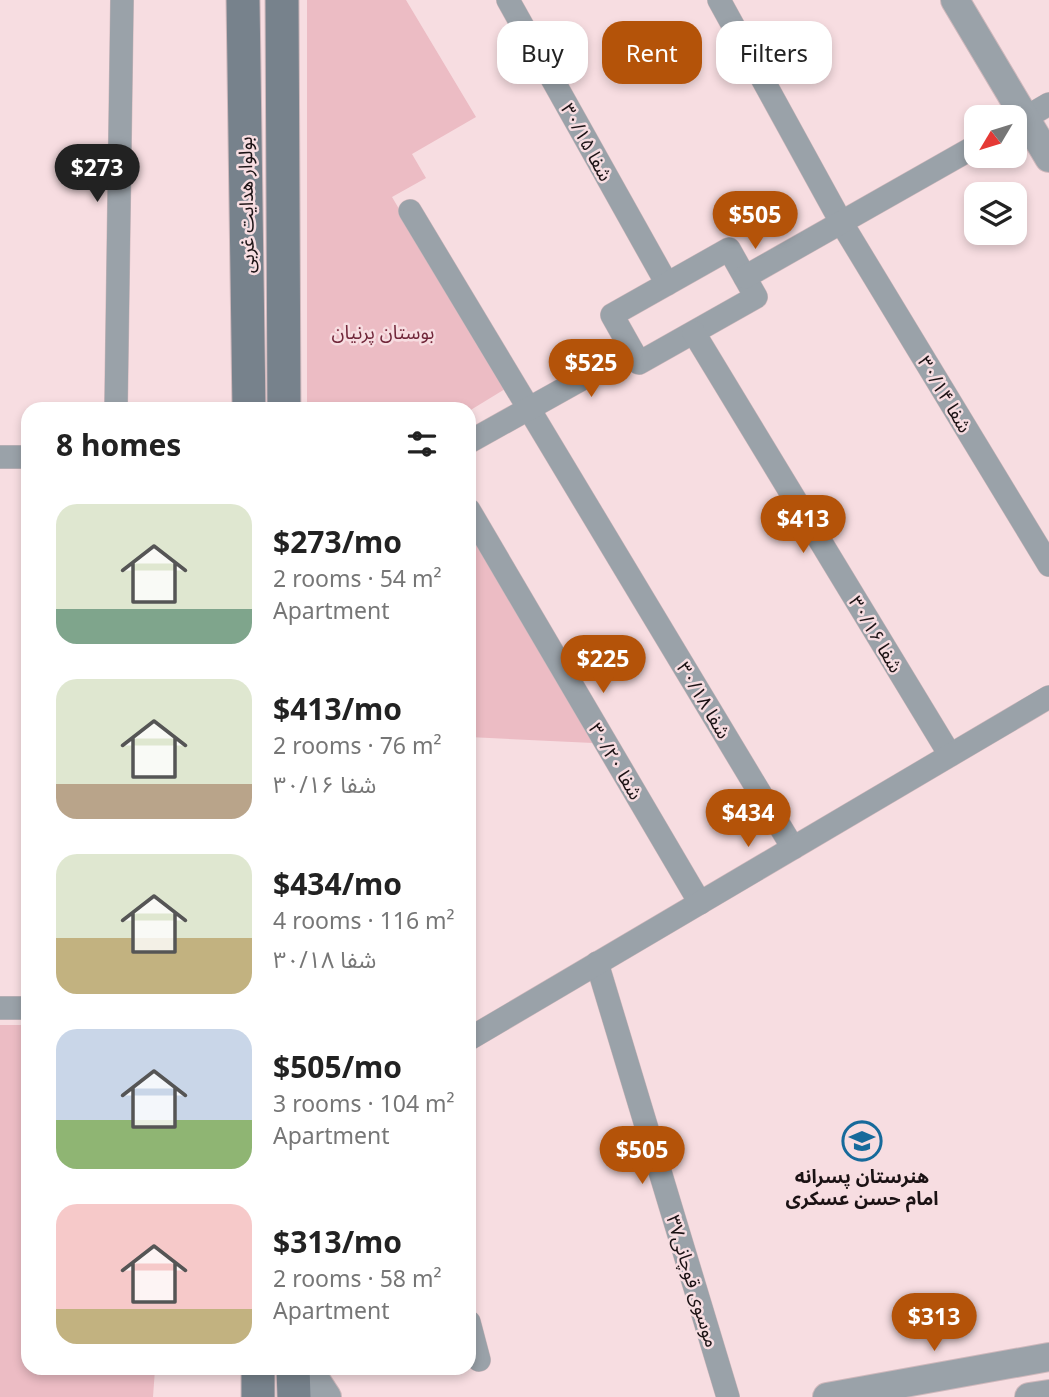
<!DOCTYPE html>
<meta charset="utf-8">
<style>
:root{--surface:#fff;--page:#f2f2f2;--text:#222;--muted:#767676;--accent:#b45309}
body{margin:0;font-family:"Noto Sans","Noto Sans Arabic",sans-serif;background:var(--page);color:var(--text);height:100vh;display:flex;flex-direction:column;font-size:26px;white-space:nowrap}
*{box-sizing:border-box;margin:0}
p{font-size:23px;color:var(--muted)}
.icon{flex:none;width:38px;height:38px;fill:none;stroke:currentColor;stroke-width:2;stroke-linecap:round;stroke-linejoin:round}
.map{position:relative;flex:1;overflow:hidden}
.drawer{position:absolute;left:21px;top:402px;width:455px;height:973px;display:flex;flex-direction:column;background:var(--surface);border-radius:21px;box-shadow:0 4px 10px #0003}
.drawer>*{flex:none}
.top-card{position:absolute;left:497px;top:21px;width:446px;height:63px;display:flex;gap:14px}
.needle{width:46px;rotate:232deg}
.tools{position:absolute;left:964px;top:105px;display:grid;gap:14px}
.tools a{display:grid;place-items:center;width:63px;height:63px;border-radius:14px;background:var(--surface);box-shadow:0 4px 10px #0003;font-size:35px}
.price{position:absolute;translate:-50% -60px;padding:0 16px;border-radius:24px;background:var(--accent);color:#fff;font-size:23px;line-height:46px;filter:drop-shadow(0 2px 4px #0008)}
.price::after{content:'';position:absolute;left:50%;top:42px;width:21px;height:16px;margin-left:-10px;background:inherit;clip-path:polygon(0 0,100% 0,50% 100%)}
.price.active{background:#222;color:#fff}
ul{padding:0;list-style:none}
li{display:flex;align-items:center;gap:21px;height:175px;padding:0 35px}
li span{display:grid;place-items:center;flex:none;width:196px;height:140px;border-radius:21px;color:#555}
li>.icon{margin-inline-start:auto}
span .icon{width:84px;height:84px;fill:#fffc;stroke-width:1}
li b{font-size:30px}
h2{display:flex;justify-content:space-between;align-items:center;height:84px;padding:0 35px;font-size:30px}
.tag{padding:0 24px;border-radius:21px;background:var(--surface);box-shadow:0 4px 10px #0003;font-size:24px;line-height:63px}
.tag.active{background:var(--accent);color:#fff}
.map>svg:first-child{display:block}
</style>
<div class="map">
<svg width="1049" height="1397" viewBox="0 0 1049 1397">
<rect width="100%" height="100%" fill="#f7dde1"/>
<g fill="#ecbcc4">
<polygon points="307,0 406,0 476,117 412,154 426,178 392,197 505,389 469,411 307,409"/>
<polygon points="469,525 593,743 469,737"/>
<polygon points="0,1025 28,1025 28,1368 155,1369 153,1397 0,1397"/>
</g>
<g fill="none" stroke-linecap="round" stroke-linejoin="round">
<g stroke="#cfb8bc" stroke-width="24">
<g id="minor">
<polyline points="508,0 667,284"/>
<polyline points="719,0 841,222 1049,565"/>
<polyline points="1015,124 1049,104"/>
<polyline points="410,211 793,848"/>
<polygon points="729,249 756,297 639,363 612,315"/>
<polyline points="745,277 976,146"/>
<polyline points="694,333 950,755"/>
<polyline points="116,410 122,0"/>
<polyline points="469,442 632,351"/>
<polyline points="0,457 28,457"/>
<polyline points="469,510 700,903"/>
<polyline points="597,963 728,1397"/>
<polyline points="0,1008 28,1008"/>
<polyline points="469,1039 1049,697"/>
<polyline points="469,1322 479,1360"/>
</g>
</g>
<g stroke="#cfb8bc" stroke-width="30">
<g id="tertiary">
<polyline points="955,0 1049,158"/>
<polyline points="308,1368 327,1397"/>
<polyline points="827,1397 1049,1357"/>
<polyline points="1029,1397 1049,1394"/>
</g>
</g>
<g stroke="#cfb8bc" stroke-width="35">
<g id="secondary">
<polyline points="243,0 249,410"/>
<polyline points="282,0 284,410"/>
<polyline points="258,1368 258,1397"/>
<polyline points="293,1368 294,1397"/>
</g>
</g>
<use href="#minor" stroke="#9aa2a9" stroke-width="23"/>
<use href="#tertiary" stroke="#9aa2a9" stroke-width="28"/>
<use href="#secondary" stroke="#77828c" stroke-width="33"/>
</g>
<defs>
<g id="school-ring" transform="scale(2.0125)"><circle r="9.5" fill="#f7dde1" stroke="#166a9b" stroke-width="1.5"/><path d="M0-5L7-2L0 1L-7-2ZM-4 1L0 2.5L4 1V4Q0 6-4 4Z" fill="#166a9b"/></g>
</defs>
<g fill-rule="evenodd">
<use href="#school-ring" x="862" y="1141"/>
</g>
<g text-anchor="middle" stroke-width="5" stroke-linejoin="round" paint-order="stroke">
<g font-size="19" fill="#1b1214" stroke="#f7dde1">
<text transform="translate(587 142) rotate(61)" y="7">شفا ۳۰/۱۵</text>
<text transform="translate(246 205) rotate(-91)" y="7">بولوار هدایت غربی</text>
<text transform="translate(945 394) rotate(59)" y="7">شفا ۳۰/۱۴</text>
<text transform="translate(876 634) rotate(59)" y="7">شفا ۳۰/۱۶</text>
<text transform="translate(704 700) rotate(59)" y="7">شفا ۳۰/۱۸</text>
<text transform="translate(616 761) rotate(59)" y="7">شفا ۳۰/۲۰</text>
<text transform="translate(693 1281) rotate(73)" y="7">موسوی قوچانی۳۷</text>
</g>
<g font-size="19" fill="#71273a" stroke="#f7dde1">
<text x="383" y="339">بوستان پرنیان</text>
</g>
<g font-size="19" font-weight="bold" fill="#1b1214" stroke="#f7dde1">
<text x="862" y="1183">هنرستان پسرانه<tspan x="862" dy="22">امام حسن عسکری</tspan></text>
</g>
</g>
</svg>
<div class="tools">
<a><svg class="needle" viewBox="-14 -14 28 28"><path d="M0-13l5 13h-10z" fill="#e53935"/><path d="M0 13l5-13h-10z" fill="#767676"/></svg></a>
<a><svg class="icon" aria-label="layers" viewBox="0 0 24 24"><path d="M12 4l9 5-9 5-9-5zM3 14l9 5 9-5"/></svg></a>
</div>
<b class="price active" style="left:97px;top:204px">$273</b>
<b class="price" style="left:755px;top:251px">$505</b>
<b class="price" style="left:591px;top:399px">$525</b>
<b class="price" style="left:803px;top:555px">$413</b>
<b class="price" style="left:603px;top:695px">$225</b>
<b class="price" style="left:748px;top:849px">$434</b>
<b class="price" style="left:642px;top:1186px">$505</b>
<b class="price" style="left:934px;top:1353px">$313</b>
<div class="top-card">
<a class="tag">Buy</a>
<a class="tag active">Rent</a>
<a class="tag">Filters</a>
</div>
<section class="drawer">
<h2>8 homes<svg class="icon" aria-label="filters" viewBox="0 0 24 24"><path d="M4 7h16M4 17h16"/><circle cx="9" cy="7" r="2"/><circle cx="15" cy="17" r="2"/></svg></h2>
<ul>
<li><span style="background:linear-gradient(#dfe7d0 75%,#7fa58c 0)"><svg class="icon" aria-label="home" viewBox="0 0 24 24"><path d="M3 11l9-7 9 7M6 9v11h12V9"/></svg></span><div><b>$273/mo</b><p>2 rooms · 54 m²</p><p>Apartment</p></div></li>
<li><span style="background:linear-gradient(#dfe7d0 75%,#b9a48a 0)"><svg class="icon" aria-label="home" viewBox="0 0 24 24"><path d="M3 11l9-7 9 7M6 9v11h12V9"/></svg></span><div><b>$413/mo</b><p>2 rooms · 76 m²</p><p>شفا ۳۰/۱۶</p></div></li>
<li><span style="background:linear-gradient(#dfe7d0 60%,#c2b280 0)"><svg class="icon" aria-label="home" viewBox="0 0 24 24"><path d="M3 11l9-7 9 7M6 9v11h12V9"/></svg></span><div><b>$434/mo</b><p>4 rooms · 116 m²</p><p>شفا ۳۰/۱۸</p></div></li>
<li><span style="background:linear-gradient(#c9d6e8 65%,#8fb573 0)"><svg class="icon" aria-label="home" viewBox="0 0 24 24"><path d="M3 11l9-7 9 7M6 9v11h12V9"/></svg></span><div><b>$505/mo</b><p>3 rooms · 104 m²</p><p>Apartment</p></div></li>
<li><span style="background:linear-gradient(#f6c9c9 75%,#c2b280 0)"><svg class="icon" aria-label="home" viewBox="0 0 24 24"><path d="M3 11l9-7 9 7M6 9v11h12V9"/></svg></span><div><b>$313/mo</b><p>2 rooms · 58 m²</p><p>Apartment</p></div></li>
</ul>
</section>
</div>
